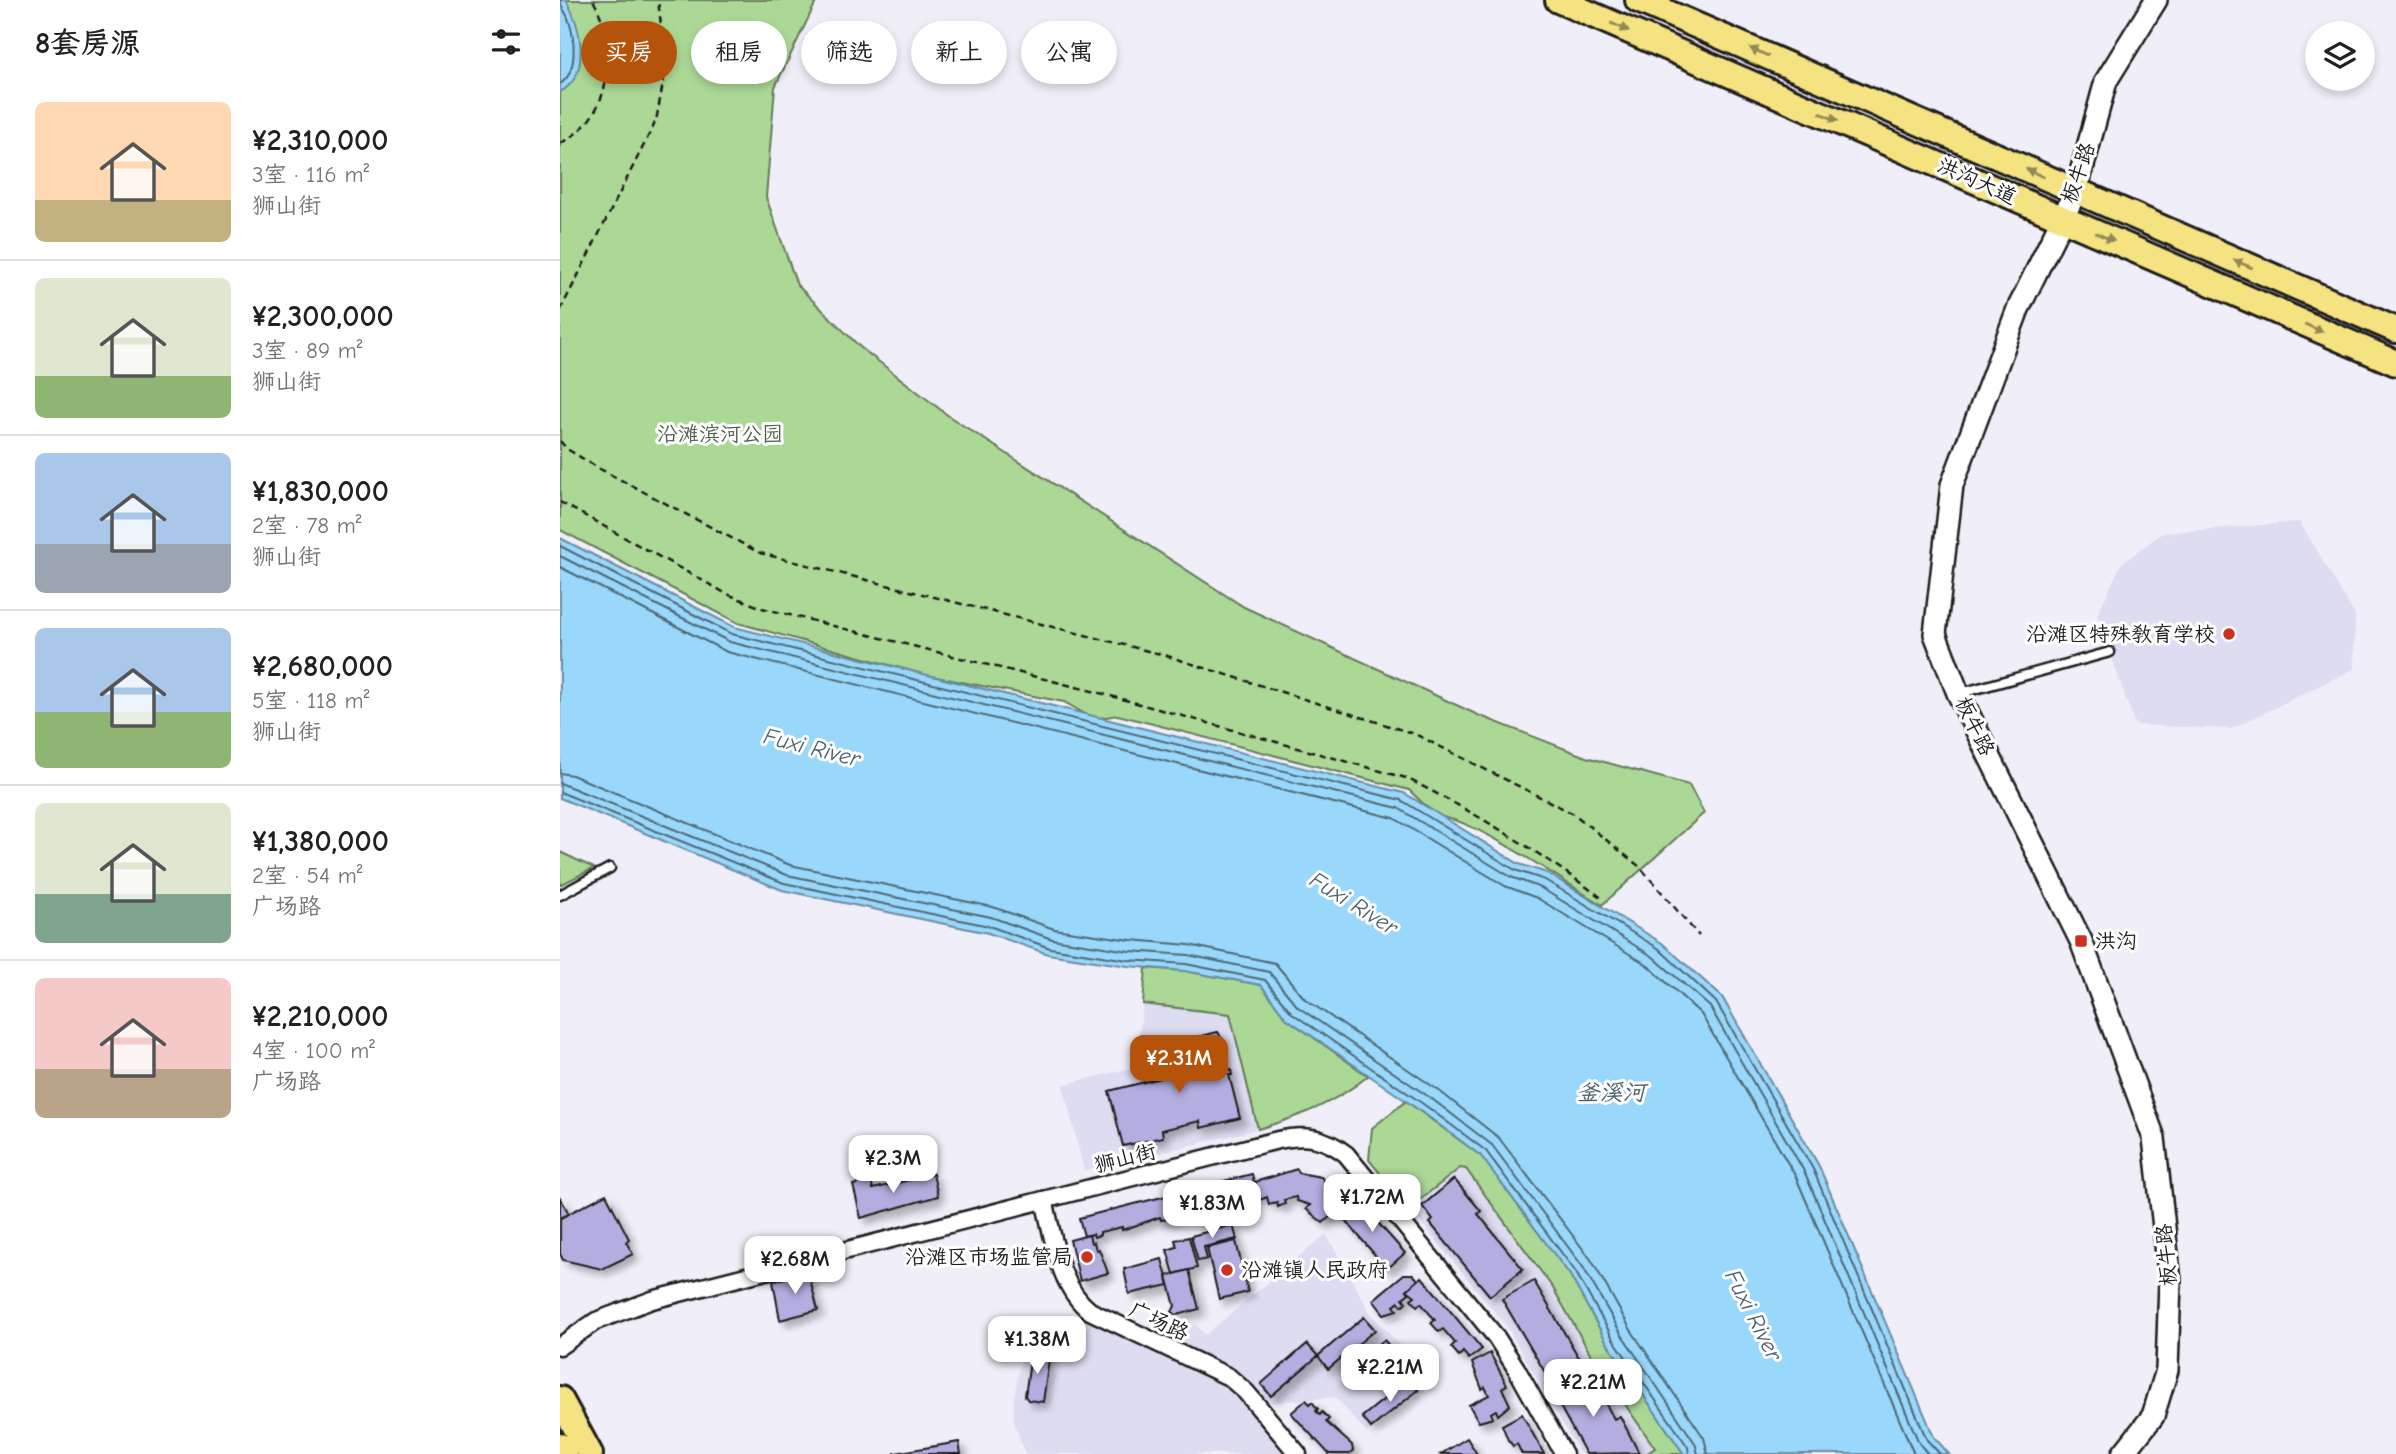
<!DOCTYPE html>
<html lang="zh">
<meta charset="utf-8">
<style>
:root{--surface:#fff;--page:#f2f2f2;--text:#202124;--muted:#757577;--line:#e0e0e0;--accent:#b45309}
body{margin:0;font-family:"Comic Neue","LXGW WenKai TC",sans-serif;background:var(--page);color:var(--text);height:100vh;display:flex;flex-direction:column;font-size:26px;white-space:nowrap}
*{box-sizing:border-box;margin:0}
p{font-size:23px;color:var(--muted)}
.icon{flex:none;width:38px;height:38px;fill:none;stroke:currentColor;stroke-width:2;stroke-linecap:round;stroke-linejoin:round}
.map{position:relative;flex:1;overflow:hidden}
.panel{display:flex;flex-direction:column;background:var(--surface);width:560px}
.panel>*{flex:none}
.hud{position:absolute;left:21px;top:21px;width:665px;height:63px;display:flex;gap:14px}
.controls{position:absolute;left:1745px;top:21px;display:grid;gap:14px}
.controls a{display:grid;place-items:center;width:70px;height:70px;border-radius:50%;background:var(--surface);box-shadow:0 4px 10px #0003;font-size:35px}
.price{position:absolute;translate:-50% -60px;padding:0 16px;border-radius:14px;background:#fff;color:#222;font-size:23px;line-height:46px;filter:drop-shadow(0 2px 4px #0008)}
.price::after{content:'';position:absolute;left:50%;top:42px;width:21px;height:16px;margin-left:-10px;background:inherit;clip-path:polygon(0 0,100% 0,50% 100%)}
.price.active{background:var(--accent);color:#fff}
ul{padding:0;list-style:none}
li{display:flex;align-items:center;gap:21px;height:175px;padding:0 35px}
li+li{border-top:2px solid var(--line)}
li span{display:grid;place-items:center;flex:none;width:196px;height:140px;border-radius:10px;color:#555}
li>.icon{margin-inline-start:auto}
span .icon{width:84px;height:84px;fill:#fffc;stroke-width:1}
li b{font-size:30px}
h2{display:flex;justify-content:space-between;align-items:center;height:84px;padding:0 35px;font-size:30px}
.pill{padding:0 24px;border-radius:32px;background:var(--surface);box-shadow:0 4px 10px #0003;font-size:24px;line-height:63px}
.pill.active{background:var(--accent);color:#fff}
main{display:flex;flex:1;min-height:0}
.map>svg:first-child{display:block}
</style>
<main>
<section class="panel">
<h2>8套房源<svg class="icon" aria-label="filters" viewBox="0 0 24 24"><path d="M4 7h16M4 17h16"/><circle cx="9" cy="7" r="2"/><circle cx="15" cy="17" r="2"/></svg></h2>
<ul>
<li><span style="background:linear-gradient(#ffd9b3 70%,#c2b280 0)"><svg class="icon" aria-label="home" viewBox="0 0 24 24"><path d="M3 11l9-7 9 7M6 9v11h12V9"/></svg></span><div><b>¥2,310,000</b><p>3室 · 116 m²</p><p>狮山街</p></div></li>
<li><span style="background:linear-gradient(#dfe7d0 70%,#8fb573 0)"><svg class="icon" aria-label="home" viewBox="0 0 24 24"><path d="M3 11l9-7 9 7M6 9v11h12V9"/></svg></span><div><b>¥2,300,000</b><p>3室 · 89 m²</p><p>狮山街</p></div></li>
<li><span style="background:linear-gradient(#a9c7e8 65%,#9aa5b1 0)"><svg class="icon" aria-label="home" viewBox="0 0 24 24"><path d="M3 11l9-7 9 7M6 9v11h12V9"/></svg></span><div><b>¥1,830,000</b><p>2室 · 78 m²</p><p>狮山街</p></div></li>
<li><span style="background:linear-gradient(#a9c7e8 60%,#8fb573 0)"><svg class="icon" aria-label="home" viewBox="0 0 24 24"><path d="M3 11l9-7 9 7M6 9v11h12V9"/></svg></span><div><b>¥2,680,000</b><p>5室 · 118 m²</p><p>狮山街</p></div></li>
<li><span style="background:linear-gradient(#dfe7d0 65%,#7fa58c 0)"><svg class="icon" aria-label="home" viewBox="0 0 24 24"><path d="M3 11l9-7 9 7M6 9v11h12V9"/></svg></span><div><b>¥1,380,000</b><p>2室 · 54 m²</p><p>广场路</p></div></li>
<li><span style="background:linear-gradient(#f6c9c9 65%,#b9a48a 0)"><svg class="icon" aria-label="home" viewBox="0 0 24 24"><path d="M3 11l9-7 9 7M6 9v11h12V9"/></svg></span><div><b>¥2,210,000</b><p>4室 · 100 m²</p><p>广场路</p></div></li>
</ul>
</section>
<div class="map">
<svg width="1836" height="1454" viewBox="0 0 1836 1454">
<defs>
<filter id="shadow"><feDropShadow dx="6" dy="6" stdDeviation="3.5" flood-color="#0004"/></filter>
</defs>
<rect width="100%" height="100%" fill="#f0eff9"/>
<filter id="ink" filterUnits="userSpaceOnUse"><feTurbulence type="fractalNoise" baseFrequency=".0143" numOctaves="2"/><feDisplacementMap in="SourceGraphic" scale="14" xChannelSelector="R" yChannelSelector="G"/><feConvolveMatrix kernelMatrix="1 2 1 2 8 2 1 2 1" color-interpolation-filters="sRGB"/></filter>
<g filter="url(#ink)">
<g fill="#dedcf1">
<polygon points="1740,522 1795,615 1794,669 1671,729 1575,725 1537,615 1561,564 1602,533"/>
<polygon points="583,1004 670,1014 698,1129 524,1171 503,1085 575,1067"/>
<polygon points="901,1168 906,1168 993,1288 1031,1355 1096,1449 1086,1454 1020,1454 947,1327 849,1208"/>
<polygon points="766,1234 810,1312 844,1350 841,1358 860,1390 807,1433 775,1397 707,1403 674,1371 612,1342 635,1324 645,1335"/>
<polygon points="531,1318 670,1388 724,1454 465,1454 454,1423 454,1398 465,1338 489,1327"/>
</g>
<g fill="#acd896" stroke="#647a59" stroke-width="2">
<path d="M 0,0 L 257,0 L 215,87 L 206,197 L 237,285 L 300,347 L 390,417 L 684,607 L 918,715 L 1026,757 L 1129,785 L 1144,813 L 1042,905 C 1008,885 910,815 877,817 L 849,790 L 558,715 L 534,719 L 504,702 L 366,675 L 178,623 L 0,530 Z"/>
<polygon points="0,852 34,868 0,885"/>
<path d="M 586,968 L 625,971 L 701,985 L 726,1018 L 808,1076 C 775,1103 739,1117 698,1129 L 670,1014 L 583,1004 Z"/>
<polygon points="846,1101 921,1156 1010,1275 1048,1344 1124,1454 1086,1454 1095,1448 1031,1355 993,1288 906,1169 900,1168 849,1208 809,1160 812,1128"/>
</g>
<g fill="#9ad8fb" stroke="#688da2" stroke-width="2">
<path d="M 0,0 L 6,0 C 21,25 32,75 0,92 Z"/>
<polygon points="0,538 174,627 844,793 959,864 987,873 1102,943 1162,997 1259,1166 1374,1437 1389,1454 1124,1454 1048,1344 1010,1275 921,1156 862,1112 726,1018 701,985 625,971 568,966 488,954 428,933 222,890 0,798"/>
</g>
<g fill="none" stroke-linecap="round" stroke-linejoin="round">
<g stroke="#4e6775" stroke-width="2">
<path d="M 0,84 C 18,73 15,39 9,21 C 7,13 1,8 0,0"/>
<polyline points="0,546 172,634 841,800 955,870 985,880 1098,948 1156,1002 1253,1169 1367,1440 1380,1454"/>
<polyline points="0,556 170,642 838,808 951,877 981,888 1092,956 1150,1007 1245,1173 1359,1443 1368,1454"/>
<polyline points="0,567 167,652 834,818 945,886 977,898 1086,964 1141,1014 1236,1177 1354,1454"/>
<polyline points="0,773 12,775 230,865 433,907 494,929 571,940 629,945 715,963 745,999 878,1090 939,1138 1032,1261 1071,1330 1144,1438 1148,1454"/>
<polyline points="0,783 227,875 431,917 492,939 569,951 628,955 709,972 738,1007 872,1099 932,1145 1023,1267 1062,1335 1135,1443 1138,1454"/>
<polyline points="0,792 224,883 429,926 490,948 568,960 626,964 705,980 732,1013 866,1106 926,1151 1015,1271 1054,1340 1128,1447 1129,1454"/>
</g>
</g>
<g fill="#b3aedf" stroke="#1c1c1c" stroke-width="2" filter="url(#shadow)">
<polygon points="658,1032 663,1041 660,1042 668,1071 671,1070 672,1075 669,1075 680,1118 641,1128 640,1121 602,1130 603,1137 563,1146 549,1091 628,1071 620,1041"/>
<polygon points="737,1169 739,1173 761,1177 783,1205 763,1223 746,1209 750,1205 737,1201 736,1197 724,1200 725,1204 718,1207 717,1202 709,1204 707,1197 700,1200 695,1182"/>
<polygon points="373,1174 378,1196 301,1218 293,1185 311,1180 313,1189"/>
<polygon points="692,1174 697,1194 690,1198 633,1210 628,1190"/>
<polygon points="894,1179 921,1211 918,1214 963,1269 930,1296 870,1223 873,1220 862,1206"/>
<polygon points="46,1194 69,1239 66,1242 73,1254 42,1269 3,1260 0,1254 0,1218"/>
<polygon points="614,1194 619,1212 612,1214 612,1218 601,1220 600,1217 562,1230 562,1227 540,1232 540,1235 534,1237 533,1234 524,1236 519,1218"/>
<polygon points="0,1197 9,1214 0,1218"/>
<polygon points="796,1198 845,1253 827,1269 779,1213"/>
<polygon points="673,1225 677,1239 644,1247 647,1259 638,1261 631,1236"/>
<polygon points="529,1235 531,1243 534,1242 536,1250 539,1249 548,1273 520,1281 510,1240"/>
<polygon points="629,1237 637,1268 614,1274 607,1250 617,1247 615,1240"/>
<polygon points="676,1241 688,1292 659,1299 647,1248"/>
<polygon points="602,1259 609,1285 569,1294 564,1269"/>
<polygon points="629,1270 639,1309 617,1315 612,1312 615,1306 607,1276"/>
<polygon points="248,1272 258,1310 220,1320 213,1281"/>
<polygon points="844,1274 853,1274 858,1280 847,1290 849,1293 843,1298 846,1302 842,1306 839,1302 834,1306 837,1310 824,1314 813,1300"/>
<polygon points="862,1277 922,1349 909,1359 903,1352 899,1356 891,1347 895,1343 883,1329 879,1332 871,1323 875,1320 861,1303 857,1306 851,1299 855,1296 847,1290"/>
<polygon points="974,1281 1022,1363 990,1381 942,1299"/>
<polygon points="804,1317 815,1330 768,1369 758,1356"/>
<polygon points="824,1340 852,1372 836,1385 830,1378 834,1375 818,1357 814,1360 808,1353"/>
<polygon points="747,1344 758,1356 711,1396 701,1384"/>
<polygon points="475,1350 490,1352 483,1402 468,1400 465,1396 471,1354"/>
<polygon points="930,1353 947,1385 942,1388 950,1405 938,1415 936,1410 931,1413 933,1418 919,1422 909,1405 929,1395 925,1387 922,1389 912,1363"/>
<polygon points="1029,1373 1054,1419 1060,1416 1079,1453 1026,1454 992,1392"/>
<polygon points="849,1379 858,1390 811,1428 802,1417"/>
<polygon points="746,1400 750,1404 752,1402 758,1409 756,1411 760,1415 762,1412 769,1419 766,1422 792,1445 793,1451 790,1454 769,1454 731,1413"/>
<polygon points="962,1414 984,1454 962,1454 957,1444 953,1446 948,1440 942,1425"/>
<polygon points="907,1438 917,1454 881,1454"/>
<polygon points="399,1442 401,1454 335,1454 335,1453"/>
</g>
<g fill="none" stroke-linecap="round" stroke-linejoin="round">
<g stroke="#1c1c1c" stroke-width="13">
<g id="lane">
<polyline points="1401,693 1550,652"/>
<polyline points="0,895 50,868"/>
</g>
</g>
<g stroke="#1c1c1c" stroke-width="21">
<g id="street">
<path d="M 484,1200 C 494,1238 498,1286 530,1311 L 669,1377 L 686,1392 L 738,1454"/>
<path d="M 0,1346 L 36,1321 L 92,1300 L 718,1140 C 745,1134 764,1137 786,1154 L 936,1337 L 956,1368 L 1004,1454"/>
</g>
</g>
<g stroke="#1c1c1c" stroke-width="26">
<polyline id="secondary" points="1563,1454 1593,1416 1607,1370 1610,1281 1594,1138 1521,941 1398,693 1375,634 1392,485 1458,309 1516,191 1546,81 1596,0"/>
</g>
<g stroke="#1c1c1c" stroke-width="30">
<g id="primary">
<polyline points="998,0 1836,363"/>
<polyline points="1078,0 1836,330"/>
<polyline points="0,1399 30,1454"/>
<polyline points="0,1446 4,1454"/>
</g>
</g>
<g stroke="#1c1c1c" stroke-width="2.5" stroke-dasharray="7 5" stroke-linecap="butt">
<path d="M 0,143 C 53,119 59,46 33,0"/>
<polyline points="0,311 96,121 106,67 98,0"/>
<polyline points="0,441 7,449 40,469 200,553 604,655 855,734 1014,814 1080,867 1139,936"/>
<path d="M 0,502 L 165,593 L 202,608 L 540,693 L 846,778 C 915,812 981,853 1043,899"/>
</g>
<use href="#lane" stroke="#fff" stroke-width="8"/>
<use href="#street" stroke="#fff" stroke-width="16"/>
<use href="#secondary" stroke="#fff" stroke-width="21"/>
<use href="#primary" stroke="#f5e382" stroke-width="24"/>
</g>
<defs><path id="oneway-solid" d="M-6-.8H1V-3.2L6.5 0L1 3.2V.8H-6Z" transform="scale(1.75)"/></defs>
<g fill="#938954">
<use href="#oneway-solid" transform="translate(1060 27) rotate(23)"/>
<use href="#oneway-solid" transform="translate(1199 52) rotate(-157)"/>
<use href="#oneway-solid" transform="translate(1269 117) rotate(23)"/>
<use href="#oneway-solid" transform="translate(1475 173) rotate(-155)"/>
<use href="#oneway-solid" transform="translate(1545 237) rotate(23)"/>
<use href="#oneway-solid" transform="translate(1683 264) rotate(-157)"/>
<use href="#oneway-solid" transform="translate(1754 328) rotate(23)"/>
</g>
</g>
<g fill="#c8321e" stroke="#fff" stroke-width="2.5">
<circle cx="1669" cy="634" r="7"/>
<rect x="1514" y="934" width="14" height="14" rx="3.5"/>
<circle cx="527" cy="1257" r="7"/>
<circle cx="667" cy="1270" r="7"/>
</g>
<g text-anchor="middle" stroke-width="6" stroke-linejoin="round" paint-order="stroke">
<g font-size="21" fill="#1c1c1c" stroke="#fff">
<text transform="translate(1518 173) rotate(-71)" y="7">板牛路</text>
<text transform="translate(1417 181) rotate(24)" y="7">洪沟大道</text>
<text transform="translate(1415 726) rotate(64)" y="7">板牛路</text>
<text transform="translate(565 1158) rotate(-14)" y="7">狮山街</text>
<text transform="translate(1606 1255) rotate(-95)" y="7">板牛路</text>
<text transform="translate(599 1321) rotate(25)" y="7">广场路</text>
</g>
<g font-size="21" fill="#4e5e47" stroke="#fff">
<text x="160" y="441">沿滩滨河公园</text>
</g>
<g font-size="21" fill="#1c1c1c" stroke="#fff" text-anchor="end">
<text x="1655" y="641">沿滩区特殊教育学校</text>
<text x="1535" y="948" text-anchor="start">洪沟</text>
<text x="513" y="1264">沿滩区市场监管局</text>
<text x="681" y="1277" text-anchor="start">沿滩镇人民政府</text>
</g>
<g font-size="23" font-style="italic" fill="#485e6a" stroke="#fff">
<text transform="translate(252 747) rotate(14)" y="8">Fuxi River</text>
<text transform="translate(794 903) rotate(32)" y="8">Fuxi River</text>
<text x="1051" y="1100">釜溪河</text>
<text transform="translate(1194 1315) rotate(63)" y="8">Fuxi River</text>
</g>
</g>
</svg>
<div class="controls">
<a><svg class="icon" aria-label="layers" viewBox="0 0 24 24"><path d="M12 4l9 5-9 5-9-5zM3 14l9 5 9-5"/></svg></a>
</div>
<b class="price active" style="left:619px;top:1095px">¥2.31M</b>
<b class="price" style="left:333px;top:1195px">¥2.3M</b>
<b class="price" style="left:812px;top:1234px">¥1.72M</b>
<b class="price" style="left:652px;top:1240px">¥1.83M</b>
<b class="price" style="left:235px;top:1296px">¥2.68M</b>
<b class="price" style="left:477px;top:1376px">¥1.38M</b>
<b class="price" style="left:830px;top:1404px">¥2.21M</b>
<b class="price" style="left:1033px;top:1419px">¥2.21M</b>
<div class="hud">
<a class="pill active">买房</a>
<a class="pill">租房</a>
<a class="pill">筛选</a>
<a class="pill">新上</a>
<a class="pill">公寓</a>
</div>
</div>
</main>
